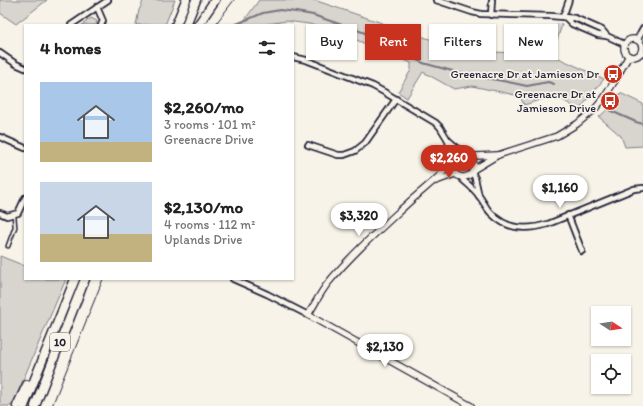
<!DOCTYPE html>
<meta charset="utf-8">
<style>
:root{--surface:#fff;--page:#f2f2f2;--text:#222;--muted:#767676;--accent:#c8321e}
body{margin:0;font-family:Itim,sans-serif;background:var(--page);color:var(--text);height:100vh;display:flex;flex-direction:column;font-size:15px;white-space:nowrap}
*{box-sizing:border-box;margin:0}
p{font-size:13px;color:var(--muted)}
.icon{flex:none;width:22px;height:22px;fill:none;stroke:currentColor;stroke-width:2;stroke-linecap:round;stroke-linejoin:round}
.map{position:relative;flex:1;overflow:hidden}
.details{position:absolute;left:24px;top:24px;width:270px;height:256px;display:flex;flex-direction:column;background:var(--surface);border-radius:0px;box-shadow:0 1px 3px #0004}
.details>*{flex:none}
.banner{position:absolute;left:306px;top:24px;width:277px;height:36px;display:flex;gap:8px}
.needle{width:26px;rotate:102deg}
.fabs{position:absolute;left:591px;top:306px;display:grid;gap:8px}
.fabs a{display:grid;place-items:center;width:40px;height:40px;border-radius:0px;background:var(--surface);box-shadow:0 1px 3px #0004;font-size:20px}
.price{position:absolute;translate:-50% -34px;padding:0 9px;border-radius:14px;background:#fff;color:#222;font-size:13px;line-height:26px;filter:drop-shadow(0 1px 2px #0008)}
.price::after{content:'';position:absolute;left:50%;top:24px;width:12px;height:9px;margin-left:-6px;background:inherit;clip-path:polygon(0 0,100% 0,50% 100%)}
.price.active{background:var(--accent);color:#fff}
ul{padding:0;list-style:none}
li{display:flex;align-items:center;gap:12px;height:100px;padding:0 16px}
li span{display:grid;place-items:center;flex:none;width:112px;height:80px;border-radius:0px;color:#555}
li>.icon{margin-inline-start:auto}
span .icon{width:48px;height:48px;fill:#fffc;stroke-width:1}
li b{font-size:17px}
h2{display:flex;justify-content:space-between;align-items:center;height:48px;padding:0 16px;font-size:17px}
.pill{padding:0 14px;border-radius:0px;background:var(--surface);box-shadow:0 1px 3px #0004;font-size:14px;line-height:36px}
.pill.active{background:var(--accent);color:#fff}
.map>svg:first-child{display:block}
</style>
<div class="map">
<svg width="643" height="406" viewBox="0 0 643 406">
<rect width="100%" height="100%" fill="#f7f3e8"/>
<filter id="ink" filterUnits="userSpaceOnUse"><feTurbulence type="fractalNoise" baseFrequency=".025" numOctaves="2"/><feDisplacementMap in="SourceGraphic" scale="8" xChannelSelector="R" yChannelSelector="G"/><feConvolveMatrix kernelMatrix="1 2 1 2 8 2 1 2 1" color-interpolation-filters="sRGB"/></filter>
<g filter="url(#ink)">
<g fill="#d8d5cf" stroke="#7d7c85">
<polygon points="0,0 47,0 16,24 0,13"/>
<polygon points="143,0 175,0 165,25 136,25 139,10 142,4"/>
<polygon points="259,0 314,0 465,51 546,54 557,24 562,25 552,55 604,79 579,110 555,95 524,105 520,96 472,86 454,89 423,72 407,98 398,92 411,70 411,63 347,36 309,24 286,21 261,25 241,25"/>
<polygon points="91,18 97,21 96,25 82,25"/>
<polygon points="620,93 643,104 643,146 625,147 621,136 599,117 608,109"/>
<polygon points="0,256 25,266 25,279 66,279 12,406 0,406"/>
</g>
<g fill="none" stroke-linecap="round" stroke-linejoin="round">
<g stroke="#76747f" stroke-width="2">
<polyline points="234,25 263,13 280,10 296,12 313,15 377,37 423,63 467,75 503,81 527,86 548,82 554,84"/>
<polyline points="611,111 636,122 643,124"/>
</g>
<g stroke="#22223b" stroke-width="5.5">
<polyline id="service" points="8,246 15,227 14,215"/>
</g>
<g stroke="#22223b" stroke-width="8">
<g id="minor">
<polyline points="436,0 472,12 481,14 551,16 575,18 602,30 607,36"/>
<polyline points="97,7 103,21 101,25"/>
<polyline points="491,15 492,0"/>
<polyline points="563,17 569,0"/>
<polyline points="566,18 572,24 598,35 607,36 622,43 624,45"/>
<polyline points="71,25 108,0"/>
<polyline points="642,52 643,53"/>
<polyline points="0,53 16,64 25,68"/>
<polyline points="293,57 306,60 373,86 384,92 436,123 440,127 448,140 450,153 453,160"/>
<polyline points="0,137 25,148"/>
<polyline points="448,140 461,151 462,154"/>
<polyline points="308,145 338,155 344,155 355,151 365,143 396,99"/>
<polyline points="472,172 475,178 479,196"/>
<path d="M 462,177 L 463,180 C 469,185 475,190 479,196 C 484,202 486,209 492,214 C 507,230 528,230 548,224 L 634,189 L 643,188"/>
<polyline points="0,213 7,216 18,213 25,198"/>
<polyline points="568,215 582,251"/>
<polyline points="233,279 267,294 308,315"/>
</g>
</g>
<g stroke="#22223b" stroke-width="8">
<g id="tertiary">
<circle cx="633" cy="48" r="9"/>
<polyline points="637,40 643,29"/>
<circle cx="463" cy="166" r="11"/>
<polyline points="470,158 476,156 498,155"/>
<path d="M 451,164 C 438,179 421,191 406,205 C 379,230 351,255 328,283 C 320,293 315,304 308,315 L 471,406"/>
<polyline points="473,170 498,155 557,136 577,124 594,110 604,98 614,82 627,59 629,57"/>
<polyline points="436,181 455,174"/>
</g>
</g>
<g stroke="#22223b" stroke-width="11">
<g id="motorway">
<polyline points="176,25 186,0"/>
<polyline points="186,25 196,0"/>
<polyline points="198,25 215,0"/>
<polyline points="17,406 27,385"/>
<polyline points="24,406 75,279"/>
<polyline points="35,406 85,279"/>
</g>
</g>
<use href="#service" stroke="#f7f3e8" stroke-width="2.5"/>
<use href="#minor" stroke="#f7f3e8" stroke-width="4.5"/>
<use href="#tertiary" stroke="#f7f3e8" stroke-width="5.5"/>
<use href="#motorway" stroke="#f7f3e8" stroke-width="8"/>
<g stroke="#22223b" stroke-width="1">
<polyline points="215,25 234,0"/>
<polyline points="52,406 103,279"/>
</g>
</g>
</g>
<defs>
<g id="bus-disc" transform="scale(1)"><circle r="9.5" fill="#c8321e" stroke="#f7f3e8"/><path d="M-5-6H5V4H4V6H2V4H-2V6H-4V4H-5ZM-3.5-4V0h7V-4ZM-3.5 1.2v1.5H-2V1.2ZM2 1.2v1.5H3.5V1.2Z" fill="#fff"/></g>
</defs>
<g fill-rule="evenodd">
<use href="#bus-disc" x="613" y="74"/>
<use href="#bus-disc" x="610" y="101"/>
</g>
<g text-anchor="middle" stroke-width="3.5" stroke-linejoin="round" paint-order="stroke">
<rect fill="#f7f3e8" stroke="#62616f" stroke-width="1" x="50" y="333" width="20" height="18" rx="3"/>
<g font-size="11" font-weight="bold" fill="#22223b">
<text x="60" y="346">10</text>
</g>
<g font-size="12" fill="#22223b" stroke="#f7f3e8" text-anchor="end">
<text x="599" y="78">Greenacre Dr at Jamieson Dr</text>
<text x="596" y="98">Greenacre Dr at<tspan x="596" dy="14">Jamieson Drive</tspan></text>
</g>
</g>
</svg>
<div class="fabs">
<a><svg class="needle" viewBox="-14 -14 28 28"><path d="M0-13l5 13h-10z" fill="#e53935"/><path d="M0 13l5-13h-10z" fill="#767676"/></svg></a>
<a><svg class="icon" aria-label="locate" viewBox="0 0 24 24"><circle cx="12" cy="12" r="6"/><path d="M12 2v4M12 18v4M2 12h4M18 12h4"/></svg></a>
</div>
<b class="price active" style="left:449px;top:179px">$2,260</b>
<b class="price" style="left:560px;top:209px">$1,160</b>
<b class="price" style="left:359px;top:237px">$3,320</b>
<b class="price" style="left:385px;top:368px">$2,130</b>
<div class="banner">
<a class="pill">Buy</a>
<a class="pill active">Rent</a>
<a class="pill">Filters</a>
<a class="pill">New</a>
</div>
<section class="details">
<h2>4 homes<svg class="icon" aria-label="filters" viewBox="0 0 24 24"><path d="M4 7h16M4 17h16"/><circle cx="9" cy="7" r="2"/><circle cx="15" cy="17" r="2"/></svg></h2>
<ul>
<li><span style="background:linear-gradient(#a9c7e8 75%,#c2b280 0)"><svg class="icon" aria-label="home" viewBox="0 0 24 24"><path d="M3 11l9-7 9 7M6 9v11h12V9"/></svg></span><div><b>$2,260/mo</b><p>3 rooms · 101 m²</p><p>Greenacre Drive</p></div></li>
<li><span style="background:linear-gradient(#c9d6e8 65%,#c2b280 0)"><svg class="icon" aria-label="home" viewBox="0 0 24 24"><path d="M3 11l9-7 9 7M6 9v11h12V9"/></svg></span><div><b>$2,130/mo</b><p>4 rooms · 112 m²</p><p>Uplands Drive</p></div></li>
</ul>
</section>
</div>
